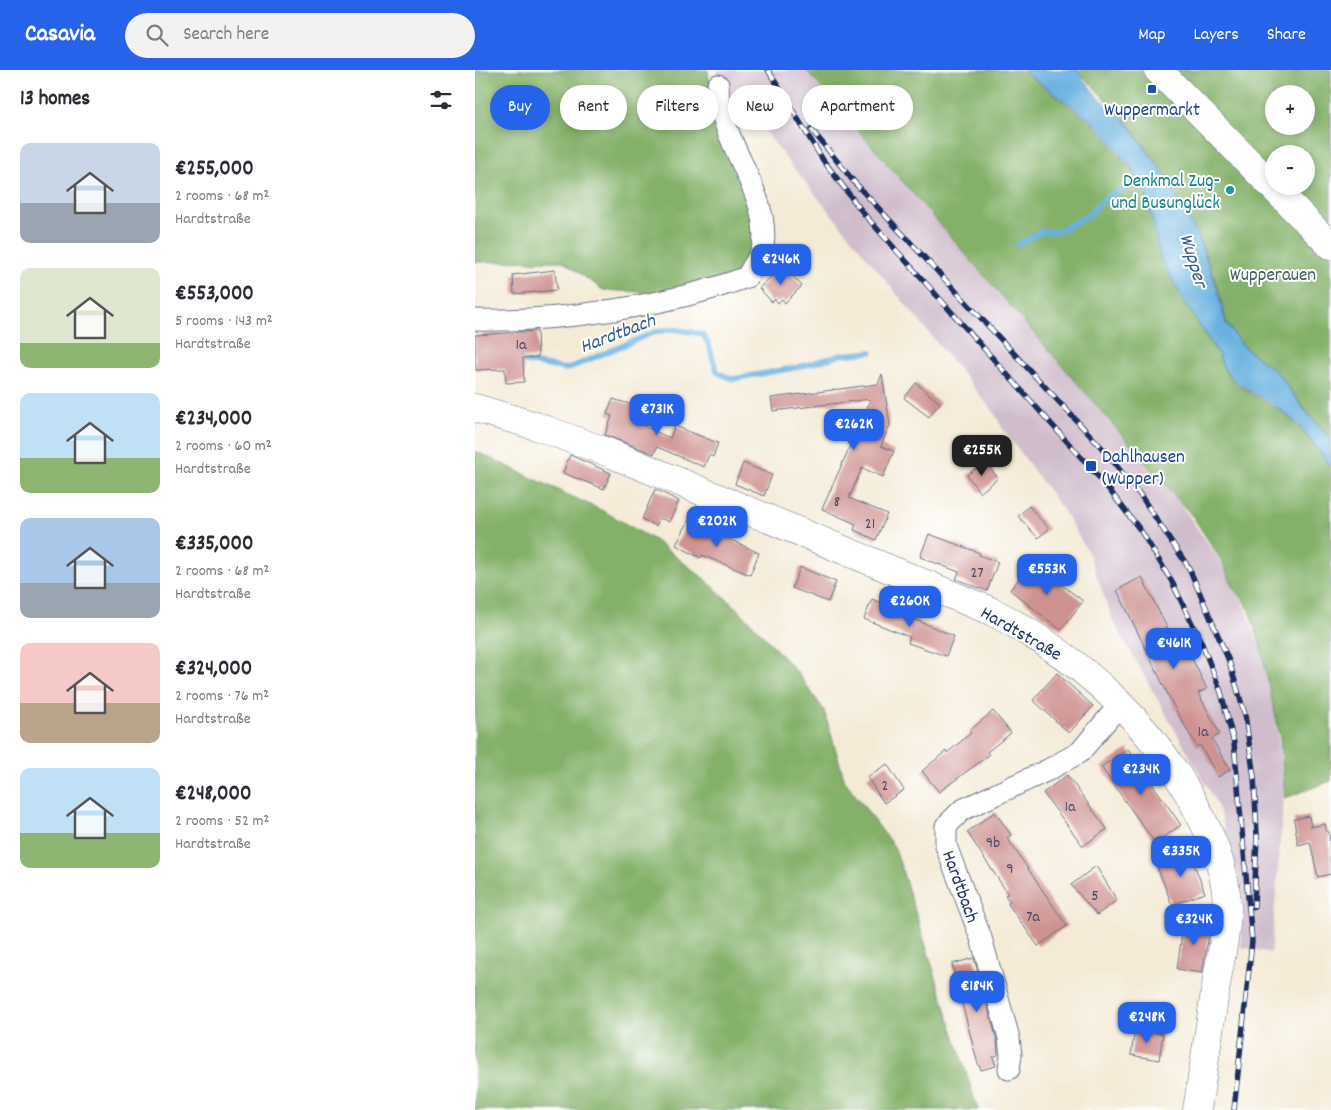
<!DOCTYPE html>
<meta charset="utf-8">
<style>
:root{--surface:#fff;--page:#f2f2f3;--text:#2b2b33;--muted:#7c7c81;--accent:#2563eb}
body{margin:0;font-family:Dekko,sans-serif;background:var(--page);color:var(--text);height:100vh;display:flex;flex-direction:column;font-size:19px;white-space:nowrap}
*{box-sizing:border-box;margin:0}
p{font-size:16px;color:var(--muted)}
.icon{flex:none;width:28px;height:28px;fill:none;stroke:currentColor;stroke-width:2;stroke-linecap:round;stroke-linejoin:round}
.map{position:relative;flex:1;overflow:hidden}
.sheet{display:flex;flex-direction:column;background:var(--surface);width:475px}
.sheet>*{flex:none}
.banner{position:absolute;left:15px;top:15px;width:475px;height:45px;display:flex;gap:10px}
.buttons{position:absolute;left:790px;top:15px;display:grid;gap:10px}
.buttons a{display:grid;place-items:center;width:50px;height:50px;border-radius:50%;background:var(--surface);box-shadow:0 2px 8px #0003;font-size:25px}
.price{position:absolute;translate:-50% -42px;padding:0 11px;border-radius:10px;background:var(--accent);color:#fff;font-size:16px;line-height:32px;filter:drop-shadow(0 1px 2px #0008)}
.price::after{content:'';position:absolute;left:50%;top:30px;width:15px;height:11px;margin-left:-8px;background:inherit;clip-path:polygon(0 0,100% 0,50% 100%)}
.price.on{background:#222;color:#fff}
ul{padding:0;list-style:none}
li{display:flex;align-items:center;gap:15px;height:125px;padding:0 20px}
li span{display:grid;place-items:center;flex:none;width:140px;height:100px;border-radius:10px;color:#555}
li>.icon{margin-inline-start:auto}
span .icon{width:60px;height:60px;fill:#fffc;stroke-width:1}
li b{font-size:21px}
h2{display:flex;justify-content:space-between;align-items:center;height:60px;padding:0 20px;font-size:21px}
.pill{padding:0 18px;border-radius:22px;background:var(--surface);box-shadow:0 2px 8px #0003;font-size:18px;line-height:45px}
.pill.on{background:var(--accent);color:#fff}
header{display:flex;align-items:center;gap:30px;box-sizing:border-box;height:70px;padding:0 25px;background:var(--accent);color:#fff}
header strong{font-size:24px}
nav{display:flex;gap:28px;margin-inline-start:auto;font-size:18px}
.search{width:350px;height:45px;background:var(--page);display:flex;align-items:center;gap:12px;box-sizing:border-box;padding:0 18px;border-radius:28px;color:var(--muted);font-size:19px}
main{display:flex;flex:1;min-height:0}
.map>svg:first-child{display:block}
</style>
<header>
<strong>Casavia</strong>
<div class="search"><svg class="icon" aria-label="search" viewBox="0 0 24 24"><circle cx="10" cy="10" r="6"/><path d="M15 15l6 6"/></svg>Search here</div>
<nav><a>Map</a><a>Layers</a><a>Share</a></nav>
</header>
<main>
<section class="sheet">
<h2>13 homes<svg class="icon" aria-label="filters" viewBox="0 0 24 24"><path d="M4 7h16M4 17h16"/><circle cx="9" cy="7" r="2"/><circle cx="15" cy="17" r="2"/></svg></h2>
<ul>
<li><span style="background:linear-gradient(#c9d6e8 60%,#9aa5b1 0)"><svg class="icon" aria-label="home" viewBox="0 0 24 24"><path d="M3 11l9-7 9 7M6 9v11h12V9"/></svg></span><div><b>€255,000</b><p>2 rooms · 68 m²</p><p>Hardtstraße</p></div></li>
<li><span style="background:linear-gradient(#dfe7d0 75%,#8fb573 0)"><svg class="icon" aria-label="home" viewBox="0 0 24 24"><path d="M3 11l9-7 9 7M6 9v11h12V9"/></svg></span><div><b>€553,000</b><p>5 rooms · 143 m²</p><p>Hardtstraße</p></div></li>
<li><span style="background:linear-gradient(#bfe0f5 65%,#8fb573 0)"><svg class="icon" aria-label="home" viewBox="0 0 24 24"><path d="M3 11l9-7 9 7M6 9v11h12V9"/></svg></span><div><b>€234,000</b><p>2 rooms · 60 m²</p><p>Hardtstraße</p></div></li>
<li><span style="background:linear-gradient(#a9c7e8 65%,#9aa5b1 0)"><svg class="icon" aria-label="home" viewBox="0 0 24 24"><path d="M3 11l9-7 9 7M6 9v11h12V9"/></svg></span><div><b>€335,000</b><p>2 rooms · 68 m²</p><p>Hardtstraße</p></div></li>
<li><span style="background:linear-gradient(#f6c9c9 60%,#b9a48a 0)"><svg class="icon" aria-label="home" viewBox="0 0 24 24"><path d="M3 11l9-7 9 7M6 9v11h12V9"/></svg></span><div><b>€324,000</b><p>2 rooms · 76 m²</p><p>Hardtstraße</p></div></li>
<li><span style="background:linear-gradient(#bfe0f5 65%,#8fb573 0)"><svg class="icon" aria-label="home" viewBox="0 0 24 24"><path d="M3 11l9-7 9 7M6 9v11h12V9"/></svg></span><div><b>€248,000</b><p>2 rooms · 52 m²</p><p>Hardtstraße</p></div></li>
</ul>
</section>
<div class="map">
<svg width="856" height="1040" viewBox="0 0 856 1040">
<rect width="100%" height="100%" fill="#fff"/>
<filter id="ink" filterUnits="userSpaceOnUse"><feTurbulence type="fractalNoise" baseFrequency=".02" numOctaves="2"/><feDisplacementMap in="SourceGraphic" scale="10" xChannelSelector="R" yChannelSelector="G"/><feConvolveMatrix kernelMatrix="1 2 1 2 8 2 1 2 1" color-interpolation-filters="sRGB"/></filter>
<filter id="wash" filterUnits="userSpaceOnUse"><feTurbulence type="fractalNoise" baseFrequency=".0096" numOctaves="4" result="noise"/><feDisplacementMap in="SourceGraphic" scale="20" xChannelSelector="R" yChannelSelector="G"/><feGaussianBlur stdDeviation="1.12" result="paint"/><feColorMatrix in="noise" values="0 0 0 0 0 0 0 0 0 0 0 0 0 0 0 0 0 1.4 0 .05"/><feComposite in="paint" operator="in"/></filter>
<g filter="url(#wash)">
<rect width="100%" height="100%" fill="#f4ebd7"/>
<polygon fill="#d0bdcc" points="242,0 330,0 701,428 748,495 769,535 784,575 794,615 803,665 809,724 796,883 766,877 769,830 762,800 743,784 750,759 742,734 638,551 613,482 588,440 528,359 518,341 312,90 272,36 243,15"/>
<g fill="#84b169" stroke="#507064" fill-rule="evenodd">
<polygon points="0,0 233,0 239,50 274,114 285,176 269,206 197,224 128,220 87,191 0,192"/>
<polygon points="331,0 546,0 619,54 654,96 671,125 688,191 711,234 743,284 749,299 761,314 809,343 823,356 856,396 856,711 810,728 805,667 785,574 772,535 758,516 748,493 719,448"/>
<polygon points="602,0 675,0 856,181 856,369 829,338 803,303 771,279 752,254 743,218 723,165 686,98 652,52"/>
<path d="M 690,0 L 856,0 L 856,173 L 802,116 L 831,116 L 831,84 L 799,84 L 799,113 ZM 799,24 L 831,24 L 831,56 L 799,56 Z"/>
<polygon points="0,381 132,443 179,470 231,510 272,548 321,601 349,640 370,711 420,778 503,1040 0,1040"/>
</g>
<polygon fill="#67b1df" stroke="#41709e" points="548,0 601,0 622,26 652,53 686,100 723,166 742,219 751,254 771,279 803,303 828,338 856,370 856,396 823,354 799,335 762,313 749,298 743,283 711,234 686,190 672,125 655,95 620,53"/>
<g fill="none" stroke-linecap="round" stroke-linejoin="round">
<g stroke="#67b1df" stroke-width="5.5">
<polyline points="543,174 566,162 584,161 615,144 630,128 670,109"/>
<path d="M 50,292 L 92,299 L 180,262 L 197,259 L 227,264 C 237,275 236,289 243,303 L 258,309 L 324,297 L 366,285 L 396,282"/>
</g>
</g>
<g id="blocks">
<g fill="#ce9391">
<polygon points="308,196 327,216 310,233 307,229 303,233 300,229 297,232 284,218"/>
<polygon points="80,200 82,220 39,224 38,205"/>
<polygon points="62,261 63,287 48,288 49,312 31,313 30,299 0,300 0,265"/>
<polygon points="407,304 415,355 406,376 419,381 408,407 387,398 374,428 412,444 401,470 379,460 381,454 347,439 396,329 298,341 296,328 403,314"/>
<polygon points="441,313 465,333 454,347 429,328"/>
<polygon points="138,329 164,337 161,346 166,348 163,354 195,368 200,356 243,373 238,387 234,385 229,397 182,377 179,384 130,365 137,346 132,344"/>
<polygon points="95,385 136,403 129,419 88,403"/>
<polygon points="510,391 523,408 505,423 492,405"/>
<polygon points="268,393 297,405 289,426 260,414"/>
<polygon points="180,419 204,431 194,452 185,448 181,456 167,449"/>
<polygon points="554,436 574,459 563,468 543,446"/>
<polygon points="214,450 284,483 275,505 227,485 226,488 201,475"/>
<polygon points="454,464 505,483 504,485 523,492 512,521 481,509 484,502 445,487"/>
<polygon points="557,492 608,531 586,560 535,520"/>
<polygon points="325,497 361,512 353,532 317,518"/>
<polygon points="667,507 702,578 710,574 732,619 723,623 745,664 737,669 755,700 743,707 725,675 722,677 698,635 642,520"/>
<polygon points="397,529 423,540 422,542 479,566 471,586 433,573 435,567 389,549"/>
<polygon points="582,603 618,636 594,663 558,630"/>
<polygon points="518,641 536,663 512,682 514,685 464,722 447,701 471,681 472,683 496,663 494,661"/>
<polygon points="653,679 706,755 680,773 626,697"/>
<polygon points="412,694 429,720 409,733 392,707"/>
<polygon points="592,705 632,759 608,776 568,723"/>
<polygon points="520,742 536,765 532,768 592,856 563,876 533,834 535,832 530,825 533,824 492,762"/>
<polygon points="834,746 836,757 850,754 852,762 854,762 856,804 843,807 835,772 823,775 819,749"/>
<polygon points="714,781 730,823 697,835 683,799 683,793"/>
<polygon points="621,796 642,830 622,845 596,815"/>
<polygon points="709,849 736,853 727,903 702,899"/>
<polygon points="499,888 522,970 523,985 518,987 521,996 506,1000 502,991 477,894"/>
<polygon points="660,959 688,964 684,990 656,985"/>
</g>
</g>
</g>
<g filter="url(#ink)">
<use href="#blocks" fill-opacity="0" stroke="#677188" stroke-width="1"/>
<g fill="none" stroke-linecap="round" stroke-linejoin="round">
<g stroke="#677188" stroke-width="23">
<g id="minor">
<path d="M 0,250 C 84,252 193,236 272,207 C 276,198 286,186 288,176 C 296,122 243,72 243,15"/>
<polyline points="534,999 536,985 534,968 506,868 471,776 471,756 487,740 573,700 605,682 646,633"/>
</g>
</g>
<g stroke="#677188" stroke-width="29">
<g id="secondary">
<polyline points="683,0 856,176"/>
<path d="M 0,338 L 61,356 L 137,384 L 518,542 C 606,588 680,655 725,745 C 740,774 752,805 752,838 C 752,862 746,886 742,909 C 735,953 729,996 722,1040"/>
</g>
</g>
<use href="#minor" stroke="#fff" stroke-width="21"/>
<use href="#secondary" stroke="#fff" stroke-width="28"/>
<g stroke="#1b2f5e" stroke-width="5.5">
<g id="rail">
<polyline points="293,0 348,90 389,144 629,413 666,461 696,510 727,574 746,622 759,673 777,871 759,1040"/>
<polyline points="336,59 380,113 627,378 666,426 714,498 754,591 770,645 779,707 782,765 779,837"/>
</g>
</g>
<use href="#rail" stroke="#fff" stroke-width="4" stroke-dasharray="11" stroke-linecap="butt"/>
</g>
</g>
<g fill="#1a4fb4" stroke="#fff" stroke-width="2">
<rect x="672" y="14" width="10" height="10" rx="2.5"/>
<rect x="610" y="390" width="12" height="12" rx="2.5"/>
</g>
<circle fill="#0f9aa8" stroke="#fff" stroke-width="2" cx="755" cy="120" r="5"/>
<g text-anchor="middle" stroke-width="4" stroke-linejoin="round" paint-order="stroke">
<g font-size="16" fill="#48486b">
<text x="46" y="279">1a</text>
<text x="362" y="436">8</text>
<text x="395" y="458">21</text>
<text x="502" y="507">27</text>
<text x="728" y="666">1a</text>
<text x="410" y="720">2</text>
<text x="595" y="741">1a</text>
<text x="518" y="777">9b</text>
<text x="535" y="803">9</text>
<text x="620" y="830">5</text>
<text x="558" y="851">7a</text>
</g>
<g font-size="19" fill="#164399" stroke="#fff">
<text x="677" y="45">Wuppermarkt</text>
<text x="627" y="392" text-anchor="start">Dahlhausen<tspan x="627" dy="22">(Wupper)</tspan></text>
</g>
<g font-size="19" fill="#0d838f" stroke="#fff" text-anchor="end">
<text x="745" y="116">Denkmal Zug-<tspan x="745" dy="22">und Busunglück</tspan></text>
</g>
<g font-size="19" fill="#445f66" stroke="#fff">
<text x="798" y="210">Wupperauen</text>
</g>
<g font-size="19" fill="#1b2f5e" stroke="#fff">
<text transform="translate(547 562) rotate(30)" y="7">Hardtstraße</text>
<text transform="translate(487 816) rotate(70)" y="7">Hardtbach</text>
</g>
<g font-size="20" font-style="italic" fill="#365c8b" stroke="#fff">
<text transform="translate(720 190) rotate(73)" y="7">Wupper</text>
<text transform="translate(142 262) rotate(-21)" y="7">Hardtbach</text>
</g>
</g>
</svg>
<div class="buttons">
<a>+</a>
<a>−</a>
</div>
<b class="price" style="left:306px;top:216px">€246K</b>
<b class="price" style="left:182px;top:366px">€731K</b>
<b class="price" style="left:379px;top:381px">€262K</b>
<b class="price on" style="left:507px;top:407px">€255K</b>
<b class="price" style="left:242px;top:478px">€202K</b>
<b class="price" style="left:572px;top:526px">€553K</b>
<b class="price" style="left:435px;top:558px">€260K</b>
<b class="price" style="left:699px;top:600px">€461K</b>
<b class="price" style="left:666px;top:726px">€234K</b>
<b class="price" style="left:706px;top:808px">€335K</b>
<b class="price" style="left:719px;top:876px">€324K</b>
<b class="price" style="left:502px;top:943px">€184K</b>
<b class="price" style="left:672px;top:974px">€248K</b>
<div class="banner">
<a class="pill on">Buy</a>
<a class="pill">Rent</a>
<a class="pill">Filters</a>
<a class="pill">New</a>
<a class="pill">Apartment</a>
</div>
</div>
</main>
